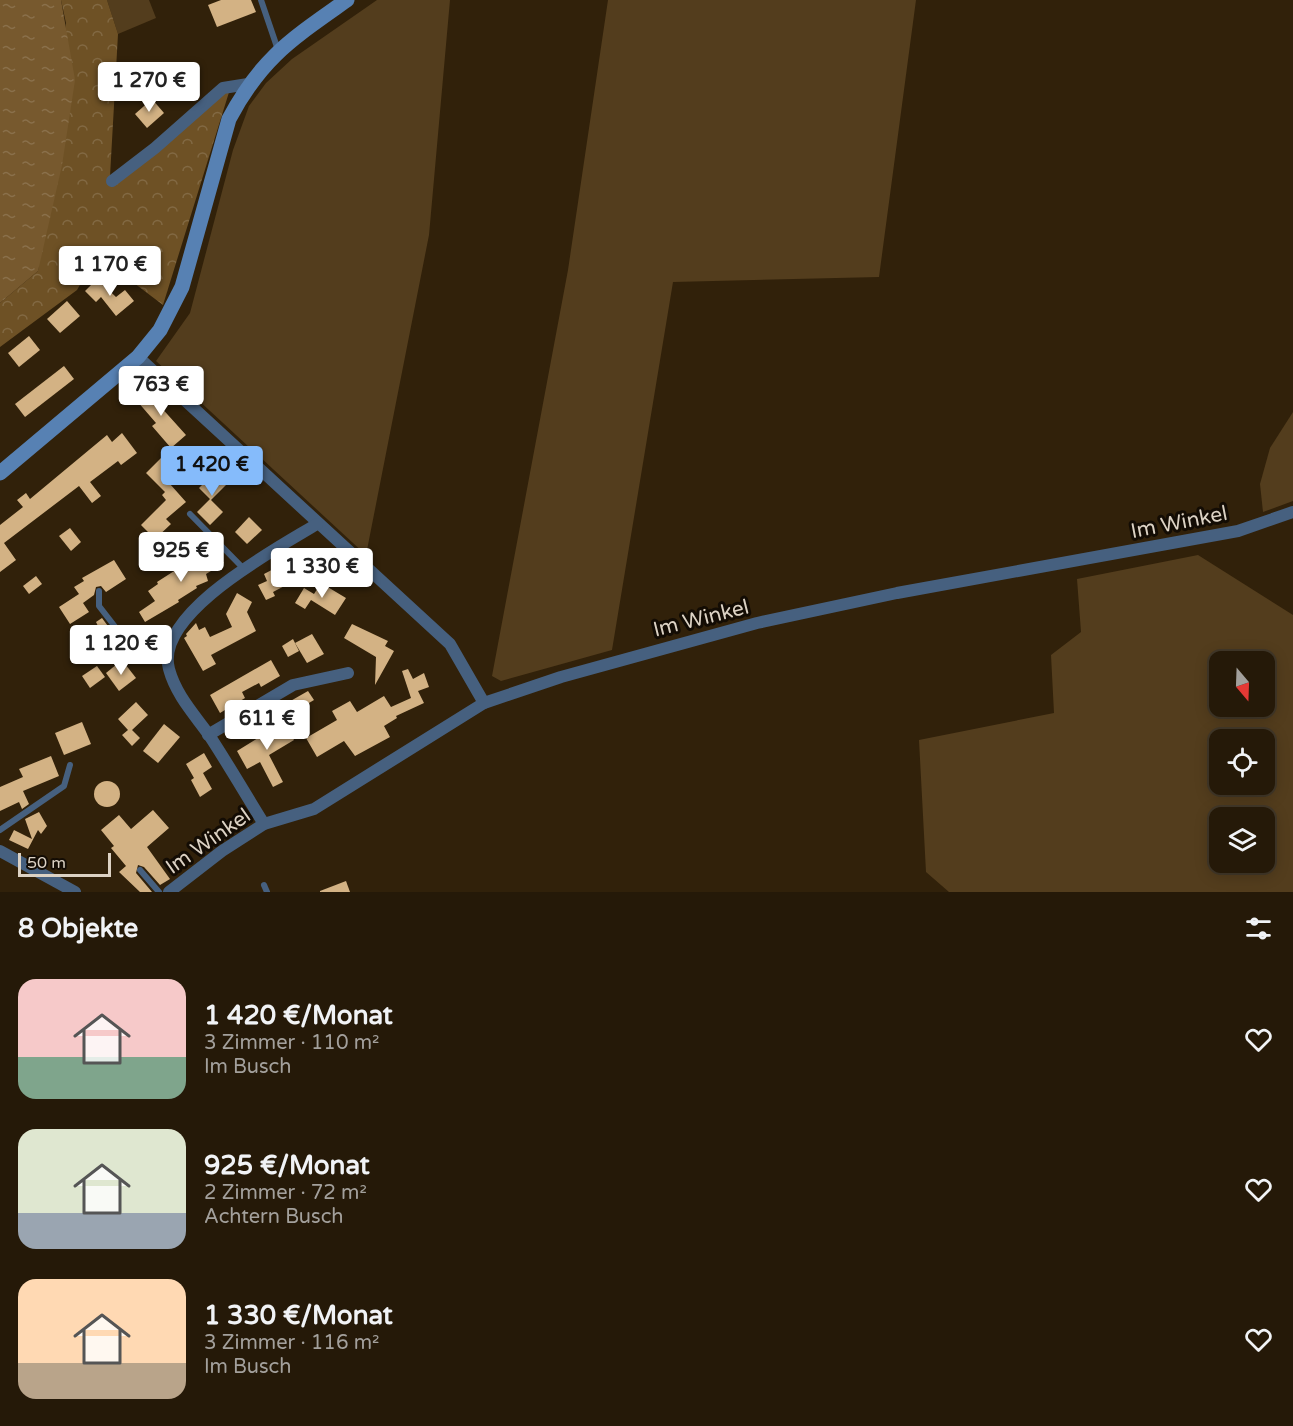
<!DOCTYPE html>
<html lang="de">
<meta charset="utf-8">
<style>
:root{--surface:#251908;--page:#2d2212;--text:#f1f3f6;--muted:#a3a09c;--line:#423829;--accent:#85bbfb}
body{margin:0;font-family:"Varela Round",sans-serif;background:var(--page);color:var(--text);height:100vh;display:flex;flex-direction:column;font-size:22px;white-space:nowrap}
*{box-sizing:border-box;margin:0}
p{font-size:20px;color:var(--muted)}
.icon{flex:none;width:33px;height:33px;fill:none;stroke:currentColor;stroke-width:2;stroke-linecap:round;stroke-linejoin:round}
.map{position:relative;height:892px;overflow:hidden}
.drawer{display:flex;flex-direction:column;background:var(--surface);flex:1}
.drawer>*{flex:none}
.needle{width:39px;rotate:161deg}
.fabs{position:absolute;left:1209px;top:651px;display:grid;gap:12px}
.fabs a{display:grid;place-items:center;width:66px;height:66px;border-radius:12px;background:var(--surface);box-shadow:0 3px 15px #0003,0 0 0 2px var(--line);font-size:30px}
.scale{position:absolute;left:18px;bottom:15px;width:93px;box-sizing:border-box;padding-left:6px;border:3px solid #dcd2c4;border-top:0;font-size:16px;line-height:21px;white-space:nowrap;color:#dcd2c4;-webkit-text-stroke:4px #130c04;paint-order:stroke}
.price{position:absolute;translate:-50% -51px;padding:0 14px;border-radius:6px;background:#fff;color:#222;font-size:20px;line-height:39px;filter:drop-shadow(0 2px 3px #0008)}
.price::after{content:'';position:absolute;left:50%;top:36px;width:18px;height:14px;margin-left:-9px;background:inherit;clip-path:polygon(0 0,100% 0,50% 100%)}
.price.current{background:var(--accent);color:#111}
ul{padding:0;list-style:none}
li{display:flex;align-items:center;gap:18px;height:150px;padding:0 18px}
li span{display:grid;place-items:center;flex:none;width:168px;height:120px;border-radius:18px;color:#555}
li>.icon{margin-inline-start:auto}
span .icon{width:72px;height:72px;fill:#fffc;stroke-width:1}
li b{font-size:26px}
h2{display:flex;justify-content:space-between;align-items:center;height:72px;padding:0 18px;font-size:26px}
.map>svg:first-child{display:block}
</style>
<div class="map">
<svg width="1293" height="892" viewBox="0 0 1293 892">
<defs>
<pattern id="forest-crowns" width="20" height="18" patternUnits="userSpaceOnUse" patternTransform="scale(1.5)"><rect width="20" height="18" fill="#6e5125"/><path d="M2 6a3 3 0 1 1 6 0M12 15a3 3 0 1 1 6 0" fill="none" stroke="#826943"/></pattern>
<pattern id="water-ripples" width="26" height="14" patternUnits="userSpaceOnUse" patternTransform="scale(1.5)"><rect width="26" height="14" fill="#77592e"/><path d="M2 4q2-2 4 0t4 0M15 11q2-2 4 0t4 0" fill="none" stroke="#8a704b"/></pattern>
</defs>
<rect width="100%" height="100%" fill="#31210a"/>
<g fill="#533d1d" fill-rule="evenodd">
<polygon points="107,0 149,0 156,18 118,34"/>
<polygon points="377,0 450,0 429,235 366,555 156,361 190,313 233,150 249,106 266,83 292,59"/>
<polygon points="608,0 916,0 879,277 673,282 612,650 501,681 492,676 568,270"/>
<polygon points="1293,412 1293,501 1263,512 1260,484 1270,448"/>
<path d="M 1198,555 L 1293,615 L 1293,892 L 949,892 L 926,872 L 919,740 L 1054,713 L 1051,655 L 1081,632 L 1077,579 ZM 1220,662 L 1264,662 L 1264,706 L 1220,706 ZM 1220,740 L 1264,740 L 1264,784 L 1220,784 ZM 1220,818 L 1264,818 L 1264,862 L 1220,862 Z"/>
</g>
<polygon fill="url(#forest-crowns)" points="61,0 107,0 118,34 110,176 230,89 163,305 97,255 77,290 0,347 0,303 38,271 66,23"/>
<polygon fill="url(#water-ripples)" points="0,0 61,0 75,80 62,165 38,271 0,303"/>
<g fill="#d3b284">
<polygon points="221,0 251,0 256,12 217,27 208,5"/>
<polygon points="173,64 184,75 167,91 156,79"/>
<polygon points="152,99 164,113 147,128 135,114"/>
<polygon points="97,279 116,297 125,290 134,301 116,316 101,297 96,302 85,291"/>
<polygon points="67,301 80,316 60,333 47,319"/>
<polygon points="29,336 40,350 19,367 8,353"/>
<polygon points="64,366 74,379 25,417 15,404"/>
<polygon points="156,385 168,398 159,405 186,435 171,448 152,426 156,423 137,401"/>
<polygon points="122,433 137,453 121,465 118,461 90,482 101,496 92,503 79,486 4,543 16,560 0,572 0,525 23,507 17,500 26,493 30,499 107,435 112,442"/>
<polygon points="161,458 170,467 162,475 186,502 166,519 171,524 155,539 141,525 166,500 162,495 165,492 146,473"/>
<polygon points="217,470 229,482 211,500 223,512 210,525 197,512 210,499 199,488"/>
<polygon points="249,517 262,530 247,544 235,532"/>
<polygon points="70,528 81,542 71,551 59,536"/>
<polygon points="213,546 224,563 206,574 208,581 196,586 197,588 178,600 179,602 145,622 139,612 155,601 148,591 158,584 157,582"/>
<polygon points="114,560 126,579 106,592 101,586 96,587 94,595 83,603 89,612 70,624 59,607 79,594 74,587 84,581 82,578"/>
<polygon points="285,563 294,581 273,592 275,596 266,600 258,585 267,581 264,574"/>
<polygon points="36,576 42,584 29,594 23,586"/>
<polygon points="321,583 346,598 335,615 311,600 305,609 295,603 304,588 314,594"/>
<polygon points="237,593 252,602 247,612 256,631 211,655 216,664 203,671 184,638 187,636 186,634 196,623 199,630 205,627 210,637 232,627 226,614"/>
<polygon points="102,618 113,633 106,638 111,645 87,661 76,643 99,628 96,622"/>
<polygon points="352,624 388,641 385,646 394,651 375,685 376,657 344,638"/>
<polygon points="312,634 324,654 307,663 295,643"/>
<polygon points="293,639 299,651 288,657 282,646"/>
<polygon points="122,660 136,678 119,691 106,673"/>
<polygon points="271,660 280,676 261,687 259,683 242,692 245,698 220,713 210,695"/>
<polygon points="97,666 105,677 90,688 82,676"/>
<polygon points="408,669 413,679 424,673 429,687 418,691 424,703 396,716 397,718 384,726 390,737 355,756 344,741 317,757 306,738 337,720 332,711 350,701 357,712 384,696 391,707 411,698 402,671"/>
<polygon points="308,691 314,700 292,713 287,703"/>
<polygon points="136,702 148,715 132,730 140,738 132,746 122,735 128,730 118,719"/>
<polygon points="82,722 91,744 64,755 55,733"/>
<polygon points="284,722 294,740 269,755 283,782 273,787 260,762 247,769 237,751"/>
<polygon points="164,724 180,737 158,763 143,751"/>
<polygon points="204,753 212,767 203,773 212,789 200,797 191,780 194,778 186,764"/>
<polygon points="51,756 59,776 23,791 29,804 22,809 19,802 0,811 0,787 23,777 19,769"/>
<circle cx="107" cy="794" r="13"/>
<polygon points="153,810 169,828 147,847 170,879 160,885 144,867 138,865 136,873 152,892 140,892 119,872 126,866 111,848 114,846 101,830 119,815 131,829"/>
<polygon points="39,812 47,826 41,834 38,830 28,849 9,840 14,830 32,839 25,819"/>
<polygon points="346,881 350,892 320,892 320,891"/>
</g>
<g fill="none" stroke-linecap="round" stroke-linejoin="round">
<g stroke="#46607f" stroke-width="6">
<polyline points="261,0 278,50"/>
<polyline points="190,514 244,569"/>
<polyline points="99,591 99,606 123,637 173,634"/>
<polyline points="0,830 64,786 70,765"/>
<polyline points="140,870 159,892"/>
<polyline points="264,885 267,892"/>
</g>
<g stroke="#46607f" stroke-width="12">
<polyline points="112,181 155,148 223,88 248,84"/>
<polyline points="138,357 450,644 484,703"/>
<polyline points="208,735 293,685 348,673"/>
<path d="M 264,824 C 246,795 228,764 209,735 C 194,714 176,695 169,669 C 154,613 278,548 317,524"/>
<polyline points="0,851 75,892"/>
<polyline points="169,892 222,851 264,824 314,809 484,703 561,677 757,623 897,593 1238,531 1293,512"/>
</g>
<path stroke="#5781b3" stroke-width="15" d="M 0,473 L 138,357 L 160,330 L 182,287 L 229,119 C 262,57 292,39 347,0"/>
</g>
<g text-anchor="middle" stroke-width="6" stroke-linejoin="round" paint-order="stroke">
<g font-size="21" fill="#dcd2c4" stroke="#130c04">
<text transform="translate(1179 522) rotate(-11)" y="7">Im Winkel</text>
<text transform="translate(701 618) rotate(-14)" y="7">Im Winkel</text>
<text transform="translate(208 841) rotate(-35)" y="7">Im Winkel</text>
</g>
</g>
</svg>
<div class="fabs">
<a><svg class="needle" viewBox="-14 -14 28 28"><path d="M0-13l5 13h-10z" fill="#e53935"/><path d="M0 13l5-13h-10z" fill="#a3a09c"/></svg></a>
<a><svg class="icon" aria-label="locate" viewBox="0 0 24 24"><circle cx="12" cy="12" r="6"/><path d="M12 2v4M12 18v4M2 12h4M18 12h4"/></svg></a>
<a><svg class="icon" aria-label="layers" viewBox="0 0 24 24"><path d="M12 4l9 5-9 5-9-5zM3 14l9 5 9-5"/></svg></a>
</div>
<div class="scale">50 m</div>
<b class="price" style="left:149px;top:113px">1 270 €</b>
<b class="price" style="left:110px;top:297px">1 170 €</b>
<b class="price" style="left:161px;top:417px">763 €</b>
<b class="price current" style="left:212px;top:497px">1 420 €</b>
<b class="price" style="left:181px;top:583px">925 €</b>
<b class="price" style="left:322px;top:599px">1 330 €</b>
<b class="price" style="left:121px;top:676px">1 120 €</b>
<b class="price" style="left:267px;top:751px">611 €</b>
</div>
<section class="drawer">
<h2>8 Objekte<svg class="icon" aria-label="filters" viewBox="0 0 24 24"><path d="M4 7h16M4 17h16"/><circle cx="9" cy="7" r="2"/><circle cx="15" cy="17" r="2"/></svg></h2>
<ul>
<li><span style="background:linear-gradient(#f6c9c9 65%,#7fa58c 0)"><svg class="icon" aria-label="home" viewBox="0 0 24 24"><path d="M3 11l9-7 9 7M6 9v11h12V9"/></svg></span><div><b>1 420 €/Monat</b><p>3 Zimmer · 110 m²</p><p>Im Busch</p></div><svg class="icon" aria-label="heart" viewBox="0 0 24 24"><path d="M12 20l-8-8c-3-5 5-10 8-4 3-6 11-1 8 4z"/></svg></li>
<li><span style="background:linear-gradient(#dfe7d0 70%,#9aa5b1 0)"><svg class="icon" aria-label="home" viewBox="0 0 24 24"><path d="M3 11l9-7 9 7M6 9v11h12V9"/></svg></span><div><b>925 €/Monat</b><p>2 Zimmer · 72 m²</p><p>Achtern Busch</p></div><svg class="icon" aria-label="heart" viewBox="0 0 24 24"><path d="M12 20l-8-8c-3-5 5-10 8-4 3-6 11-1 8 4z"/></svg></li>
<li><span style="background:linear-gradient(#ffd9b3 70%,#b9a48a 0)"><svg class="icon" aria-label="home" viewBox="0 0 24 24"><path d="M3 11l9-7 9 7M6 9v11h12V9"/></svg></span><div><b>1 330 €/Monat</b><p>3 Zimmer · 116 m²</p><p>Im Busch</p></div><svg class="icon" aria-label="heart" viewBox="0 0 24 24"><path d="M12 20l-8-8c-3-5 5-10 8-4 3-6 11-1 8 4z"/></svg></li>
</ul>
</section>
